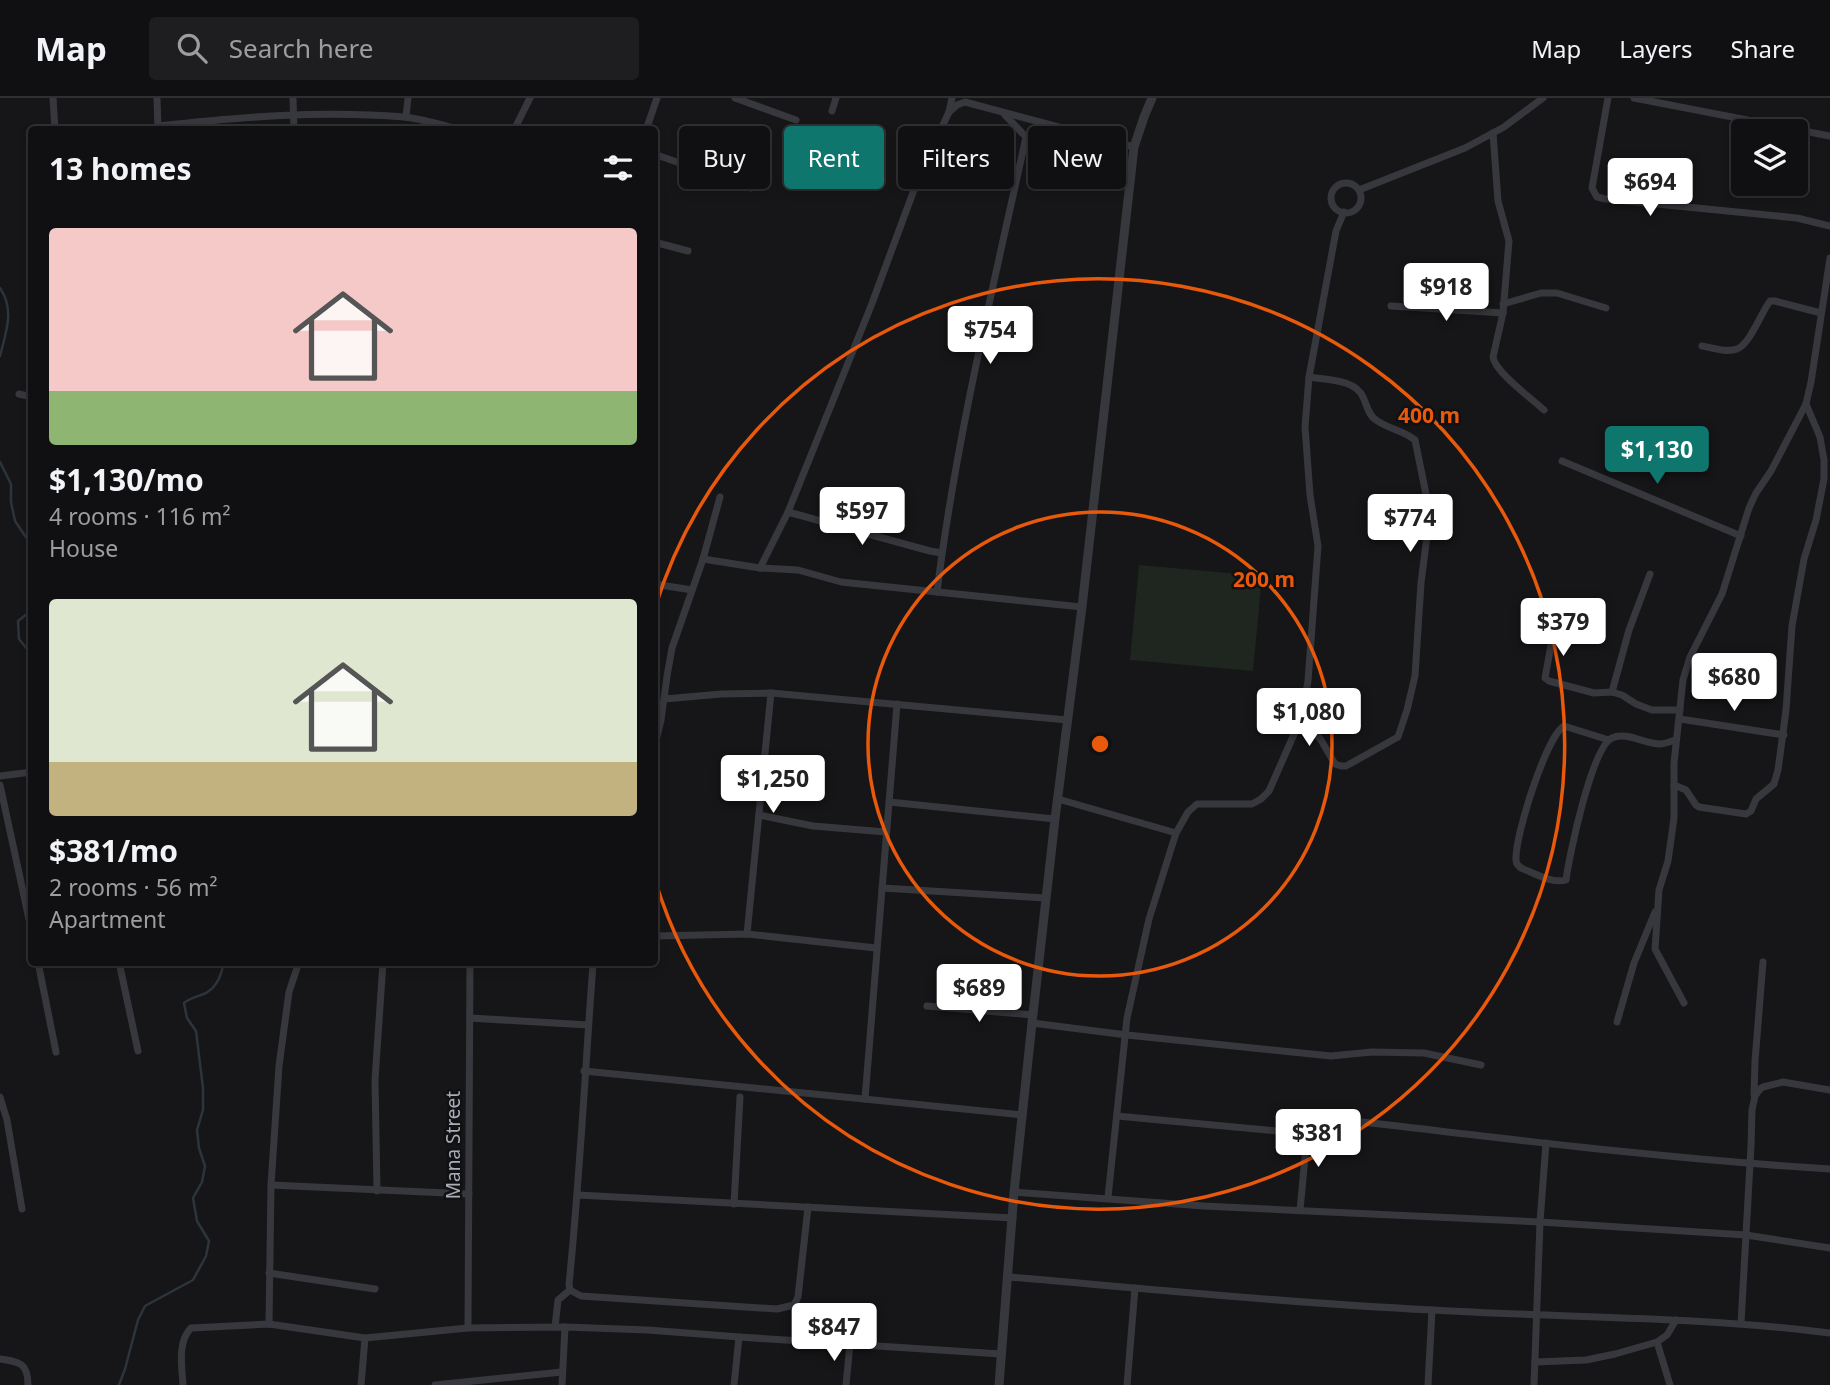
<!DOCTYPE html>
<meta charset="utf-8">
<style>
:root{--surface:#101012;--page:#1e1e20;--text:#f1f3f6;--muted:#9c9d9f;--line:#303032;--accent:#0f766e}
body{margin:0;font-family:"Noto Sans",sans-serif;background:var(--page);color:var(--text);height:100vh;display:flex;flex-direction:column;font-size:26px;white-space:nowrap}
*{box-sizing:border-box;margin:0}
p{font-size:23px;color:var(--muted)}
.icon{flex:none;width:38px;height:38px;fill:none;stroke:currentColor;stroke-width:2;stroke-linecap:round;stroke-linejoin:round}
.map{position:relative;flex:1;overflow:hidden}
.drawer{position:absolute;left:28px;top:28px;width:630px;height:840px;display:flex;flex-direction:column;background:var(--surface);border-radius:7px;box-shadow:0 4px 10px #0003,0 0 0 2px var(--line)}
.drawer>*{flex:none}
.top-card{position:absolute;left:679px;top:28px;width:665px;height:63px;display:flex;gap:14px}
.controls{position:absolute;left:1731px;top:21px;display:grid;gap:14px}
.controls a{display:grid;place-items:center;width:77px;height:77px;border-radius:7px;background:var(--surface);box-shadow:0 4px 10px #0003,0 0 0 2px var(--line);font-size:35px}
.price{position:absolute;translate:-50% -60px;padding:0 16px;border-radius:7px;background:#fff;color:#222;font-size:23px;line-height:46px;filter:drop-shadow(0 2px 4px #0008)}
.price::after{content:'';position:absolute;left:50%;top:42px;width:21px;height:16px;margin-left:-10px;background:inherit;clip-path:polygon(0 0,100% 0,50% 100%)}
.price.selected{background:var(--accent);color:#fff}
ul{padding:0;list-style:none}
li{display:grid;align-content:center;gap:14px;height:371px;padding:0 21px}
li span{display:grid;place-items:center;height:217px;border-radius:7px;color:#555}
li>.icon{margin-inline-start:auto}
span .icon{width:126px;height:126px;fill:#fffc;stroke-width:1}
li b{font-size:30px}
h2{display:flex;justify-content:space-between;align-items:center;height:84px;padding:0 21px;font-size:30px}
.tag{padding:0 24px;border-radius:7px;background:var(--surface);box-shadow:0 4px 10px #0003,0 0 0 2px var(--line);font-size:24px;line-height:63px}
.tag.selected{background:var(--accent);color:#fff}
header{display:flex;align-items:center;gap:42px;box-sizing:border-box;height:98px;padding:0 35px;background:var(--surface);border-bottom:2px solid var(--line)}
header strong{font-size:33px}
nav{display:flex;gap:38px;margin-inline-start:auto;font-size:24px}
.search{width:490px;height:63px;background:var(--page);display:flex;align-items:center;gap:18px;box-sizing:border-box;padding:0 24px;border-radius:7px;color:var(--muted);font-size:26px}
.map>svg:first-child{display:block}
</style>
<header>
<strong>Map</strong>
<div class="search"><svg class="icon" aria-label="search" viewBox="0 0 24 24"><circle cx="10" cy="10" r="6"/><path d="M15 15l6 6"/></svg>Search here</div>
<nav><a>Map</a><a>Layers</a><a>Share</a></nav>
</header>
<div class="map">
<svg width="1830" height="1287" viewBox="0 0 1830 1287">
<rect width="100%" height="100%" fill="#161618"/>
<polygon fill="#1e261f" points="1139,467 1262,478 1253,573 1130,562"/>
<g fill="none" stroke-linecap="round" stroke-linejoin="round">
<g stroke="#2c353c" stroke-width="2.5">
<path d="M 0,190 C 15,212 6,234 0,258"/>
<polyline points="0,364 11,386 11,404 15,423 32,448"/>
<polyline points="32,512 18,523 19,541 32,557"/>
<path d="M 119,1287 L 125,1271 L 138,1222 L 145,1208 L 193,1182 L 206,1158 L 209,1143 L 197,1123 L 193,1100 L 202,1084 L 205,1068 L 199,1050 L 197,1032 L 203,1012 L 203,990 L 196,933 L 187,920 L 184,905 C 192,899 197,899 206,895 C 218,888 221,877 224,864"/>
</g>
<g stroke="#37383d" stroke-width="7">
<polyline points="53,0 55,32"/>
<polyline points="157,0 158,31"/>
<polyline points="293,0 294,32"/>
<polyline points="735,0 796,22"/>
<polyline points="1608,0 1592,90 1597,99 1606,101 1797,120 1830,128"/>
<polyline points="1634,0 1830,38"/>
<polyline points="832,13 836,0"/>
<polyline points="949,14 957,7 965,4 1134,49"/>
<polyline points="1005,17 1026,39"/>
<polyline points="406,19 408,0"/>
<path d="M 158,28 C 241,19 321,12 404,19 C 423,21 442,27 461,32"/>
<polyline points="514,32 530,0"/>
<polyline points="646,32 657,0"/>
<path d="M 1493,35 L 1498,103 L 1509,143 L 1503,215 L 1493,259 C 1495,274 1531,300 1544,312"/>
<polyline points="1026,39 1059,30"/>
<polyline points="654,56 751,90"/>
<circle cx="1346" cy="100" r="15"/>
<polyline points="1359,92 1465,50 1504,29 1543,0"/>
<polyline points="654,144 688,153"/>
<polyline points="1503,206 1541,195 1557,195 1606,210"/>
<polyline points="1391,208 1503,215"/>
<path d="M 1702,248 C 1713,250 1727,255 1737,251 C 1750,246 1761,215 1770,203 L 1775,203 L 1821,215"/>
<polyline points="19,296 32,299"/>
<polyline points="1562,363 1741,438"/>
<polyline points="788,414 930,453 942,455"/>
<polyline points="703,461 760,470 798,472 841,484 1082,509"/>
<polyline points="760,470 788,414 871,208 918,81 949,14 952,0"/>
<polyline points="654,486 692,492"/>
<path d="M 937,494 C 956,341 993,190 1026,39"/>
<polyline points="1541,511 1550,522 1554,530 1545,580 1549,583 1594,595 1612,594 1622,597 1636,606 1652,612 1680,612"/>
<polyline points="1612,594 1629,532 1650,476"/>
<polyline points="665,601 721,596 771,595 1067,622"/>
<path d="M 1302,618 L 1321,642 L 1335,666 L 1341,668 L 1346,668 L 1398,639 L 1407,612 L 1415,578 L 1421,485 L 1429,422 L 1428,406 L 1415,342 C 1403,332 1388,331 1376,322 C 1368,317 1367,307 1363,299 C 1355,281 1327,282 1309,279"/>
<polyline points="1680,621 1784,637"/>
<path d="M 1609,642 L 1564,628 C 1546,639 1515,738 1516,761 C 1516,766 1517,766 1521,770 C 1534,775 1552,786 1566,782 C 1569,758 1592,649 1612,640 C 1626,633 1645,646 1660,646 C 1665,646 1671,643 1676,642"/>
<polyline points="654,651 661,622 667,578 672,550 703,461 720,399"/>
<polyline points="0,678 32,674"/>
<polyline points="0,687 32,835"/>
<polyline points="1674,687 1686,692 1696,707 1699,709 1746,716 1751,713 1756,701 1774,686 1778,672 1786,612 1792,528 1804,461 1816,422 1824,381 1824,362 1820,339 1806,306"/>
<polyline points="1058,701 1176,735"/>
<polyline points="889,704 1055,721"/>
<polyline points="759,717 813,728 886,734"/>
<polyline points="882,790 1046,800"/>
<polyline points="747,836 771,595"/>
<polyline points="654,838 747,836 876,850"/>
<polyline points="38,864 56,954"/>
<polyline points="119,864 138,953"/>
<polyline points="583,864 593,866 603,864"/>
<path d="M 593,866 C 585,973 580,1079 569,1186 L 570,1192 L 581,1198 L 777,1211 L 794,1207 L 798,1199 L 808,1109"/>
<polyline points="1684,905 1655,851 1659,792 1668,763 1674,720 1674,665 1683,582 1690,559 1722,496 1749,410 1756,395 1771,373 1806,306 1811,284 1830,160"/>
<polyline points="927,908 1033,917"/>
<polyline points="470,920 588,927"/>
<polyline points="1617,924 1634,865 1655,814"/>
<polyline points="1032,925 1127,937 1331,958 1372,954 1424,955 1481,967"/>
<polyline points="584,973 1023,1017"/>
<polyline points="1754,997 1755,963 1763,864"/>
<polyline points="0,999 7,1022 22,1111"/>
<polyline points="865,1001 897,606"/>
<path d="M 1117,1018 L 1288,1034 L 1300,1031 L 1316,1024 L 1337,1021 C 1501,1040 1665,1061 1830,1071"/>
<polyline points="271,1087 469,1096"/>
<polyline points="377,1093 375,982 383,864"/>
<polyline points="1014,1094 1204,1108 1540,1124 1746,1137 1830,1150"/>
<polyline points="578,1097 1013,1120"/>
<polyline points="1108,1099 1127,920 1149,821 1176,735 1188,714 1197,706 1252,706 1261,701 1269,693 1302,618 1308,583 1318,448 1310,397 1305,329 1309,279 1336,133 1344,114"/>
<polyline points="734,1106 740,999"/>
<polyline points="1300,1112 1308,1028"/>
<polyline points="269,1175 375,1191"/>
<path d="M 1009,1179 C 1150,1191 1291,1205 1432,1212 C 1565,1220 1698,1218 1830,1235"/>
<polyline points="1741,1225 1751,1048 1752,1012 1755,998 1760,991 1763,989 1783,984 1830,992"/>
<polyline points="269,1226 271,1087 279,968 289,894 299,864"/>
<polyline points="555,1229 558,1202 570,1192"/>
<polyline points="468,1230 470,864"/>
<polyline points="1657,1244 1670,1287"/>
<path d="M 0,1261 C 20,1264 28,1265 28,1287"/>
<polyline points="1535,1264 1586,1262 1615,1256 1657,1244 1667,1237 1676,1222"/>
<path d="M 183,1287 C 182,1269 177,1244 191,1230 L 269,1226 L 365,1240 L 468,1230 L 565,1229 L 648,1232 L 739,1239 L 1001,1256"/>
<polyline points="361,1287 365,1240"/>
<polyline points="435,1287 562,1274"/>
<polyline points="562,1287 565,1229"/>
<polyline points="734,1287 739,1239"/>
<polyline points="846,1287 850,1246"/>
<polyline points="1127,1287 1135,1190"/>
<polyline points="1428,1287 1432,1212"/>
<polyline points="1534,1287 1540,1124 1546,1045"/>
</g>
<polyline stroke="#37383d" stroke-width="9" points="999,1287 1014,1094 1032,925 1055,721 1082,509 1134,49 1144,19 1152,0"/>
</g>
<g fill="none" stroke="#e8590c" stroke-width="3.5">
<circle cx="1100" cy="646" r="232"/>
<path d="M655 510A465 465 0 1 1 655 782"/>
</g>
<g text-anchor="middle" stroke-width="5" stroke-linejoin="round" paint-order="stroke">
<g font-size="19" fill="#a8adb8" stroke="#111113">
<text transform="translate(453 1047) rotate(-90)" y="7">Mana Street</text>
</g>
</g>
<circle cx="1100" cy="646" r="10" fill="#e8590c" stroke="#111113" stroke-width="3.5"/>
<g font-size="21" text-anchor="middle" font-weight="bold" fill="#e8590c" stroke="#111113" stroke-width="5" stroke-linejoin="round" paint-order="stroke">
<text x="1429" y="325">400 m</text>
<text x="1264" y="489">200 m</text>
</g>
</svg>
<div class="controls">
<a><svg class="icon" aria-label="layers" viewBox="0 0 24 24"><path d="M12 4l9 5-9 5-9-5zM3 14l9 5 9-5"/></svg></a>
</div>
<b class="price" style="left:1650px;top:120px">$694</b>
<b class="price" style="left:1446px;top:225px">$918</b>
<b class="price" style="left:990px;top:268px">$754</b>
<b class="price selected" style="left:1657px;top:388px">$1,130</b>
<b class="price" style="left:862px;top:449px">$597</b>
<b class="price" style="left:1410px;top:456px">$774</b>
<b class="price" style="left:1563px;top:560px">$379</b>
<b class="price" style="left:1734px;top:615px">$680</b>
<b class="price" style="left:1309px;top:650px">$1,080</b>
<b class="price" style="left:773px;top:717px">$1,250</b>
<b class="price" style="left:979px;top:926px">$689</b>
<b class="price" style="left:1318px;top:1071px">$381</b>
<b class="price" style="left:834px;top:1265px">$847</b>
<div class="top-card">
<a class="tag">Buy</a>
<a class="tag selected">Rent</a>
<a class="tag">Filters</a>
<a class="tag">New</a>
</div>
<section class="drawer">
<h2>13 homes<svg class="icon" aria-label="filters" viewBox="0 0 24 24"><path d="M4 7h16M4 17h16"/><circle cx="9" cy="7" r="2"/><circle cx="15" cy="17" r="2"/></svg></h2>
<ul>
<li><span style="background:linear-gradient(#f6c9c9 75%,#8fb573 0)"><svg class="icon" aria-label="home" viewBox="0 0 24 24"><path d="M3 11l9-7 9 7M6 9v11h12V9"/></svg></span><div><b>$1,130/mo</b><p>4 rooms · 116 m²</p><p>House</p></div></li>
<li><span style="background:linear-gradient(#dfe7d0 75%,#c2b280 0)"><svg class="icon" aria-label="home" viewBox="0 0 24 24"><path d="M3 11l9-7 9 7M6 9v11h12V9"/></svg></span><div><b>$381/mo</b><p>2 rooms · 56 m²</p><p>Apartment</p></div></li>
</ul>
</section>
</div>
